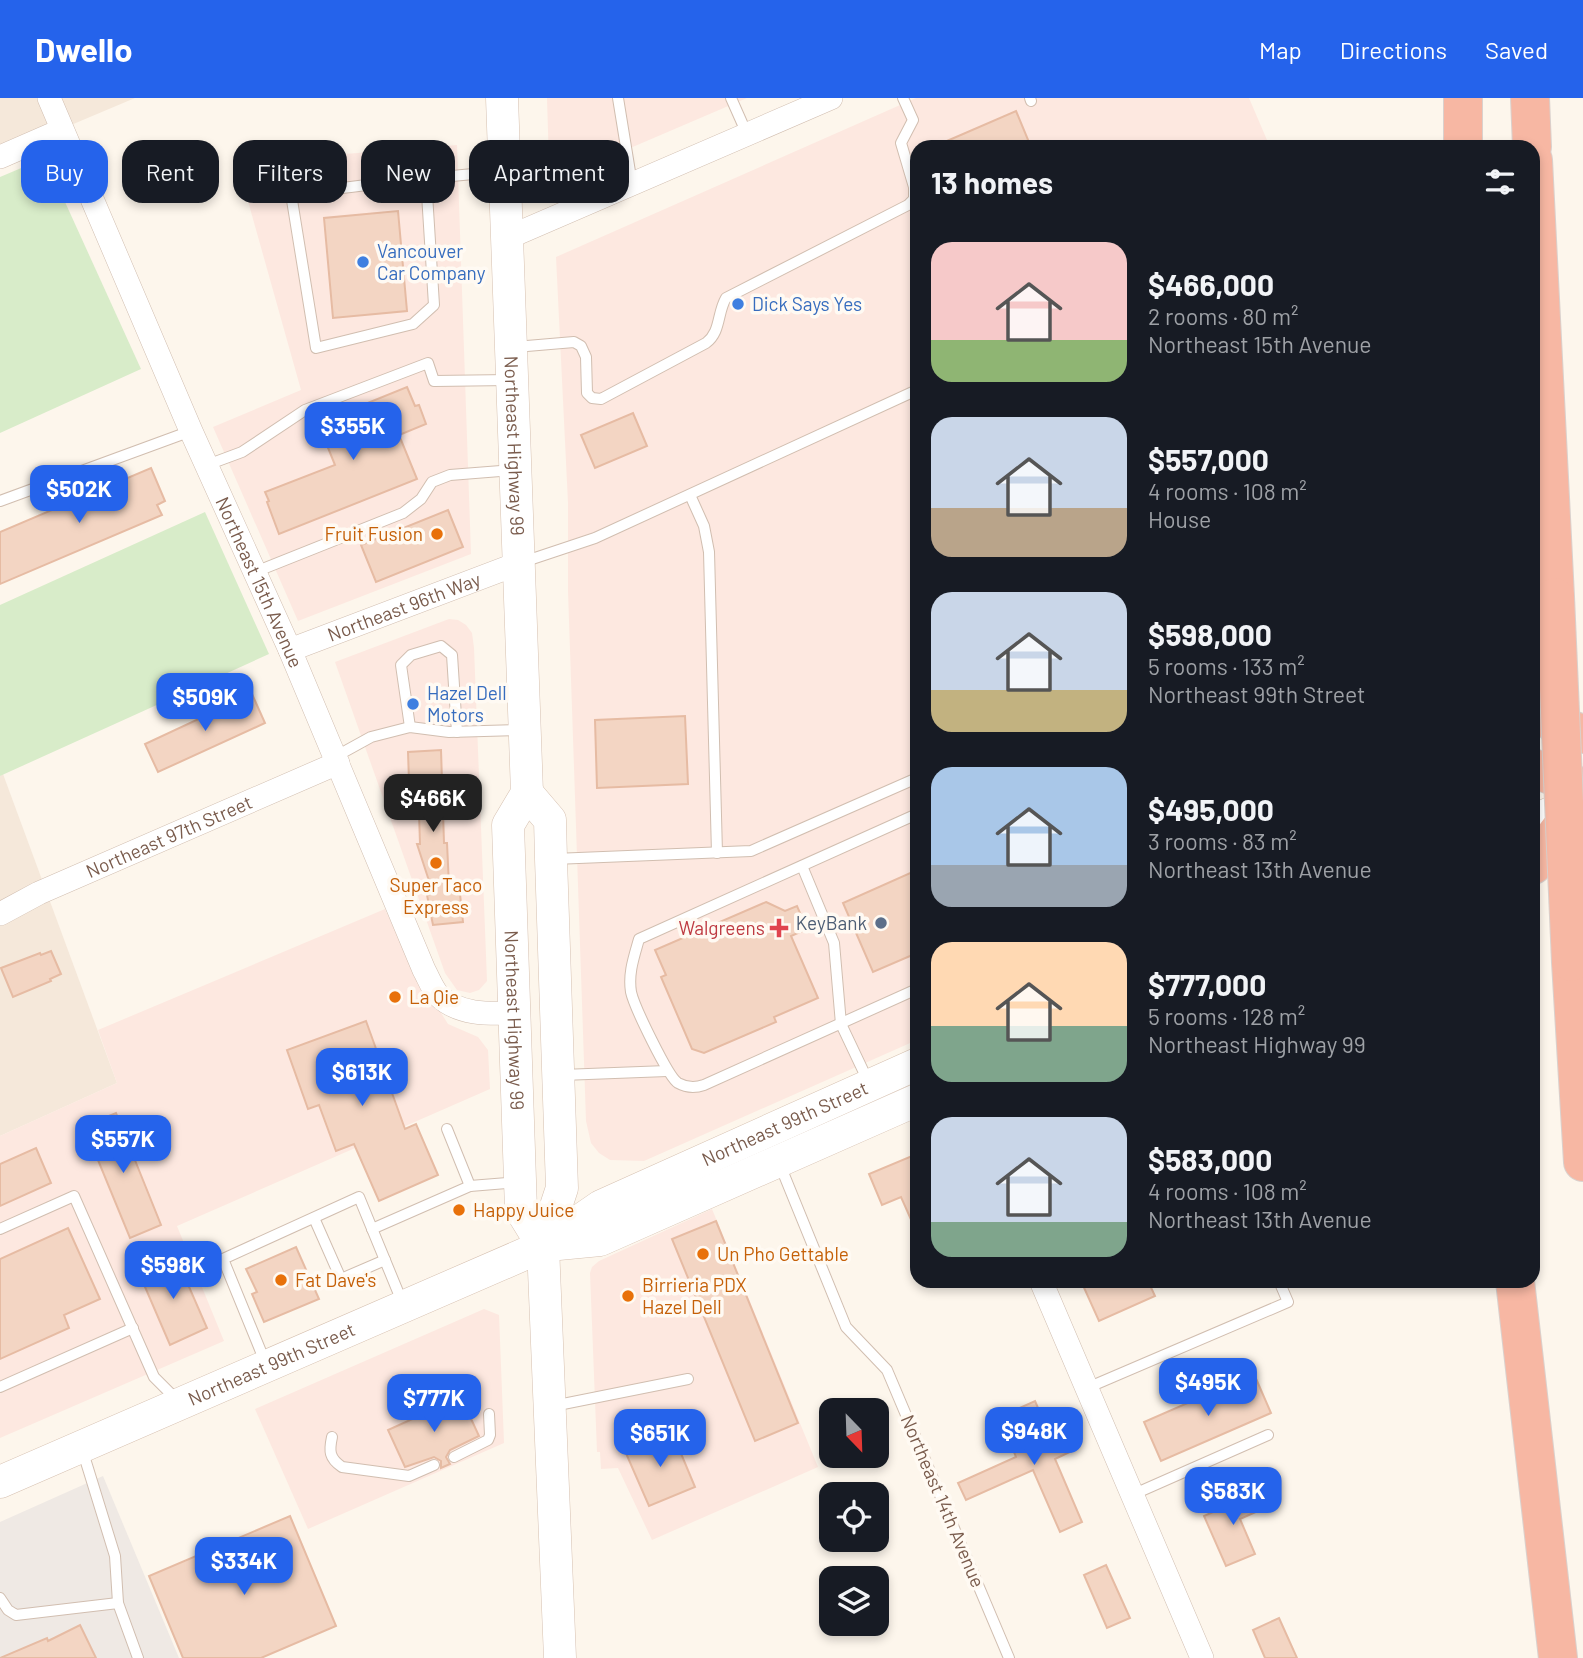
<!DOCTYPE html>
<meta charset="utf-8">
<style>
:root{--surface:#171b24;--page:#20242c;--text:#f1f3f6;--muted:#9ea1a6;--accent:#2563eb}
body{margin:0;font-family:Barlow,sans-serif;background:var(--page);color:var(--text);height:100vh;display:flex;flex-direction:column;font-size:26px;white-space:nowrap}
*{box-sizing:border-box;margin:0}
p{font-size:23px;color:var(--muted)}
.icon{flex:none;width:38px;height:38px;fill:none;stroke:currentColor;stroke-width:2;stroke-linecap:round;stroke-linejoin:round}
.map{position:relative;flex:1;overflow:hidden}
.sheet{position:absolute;left:910px;top:42px;width:630px;height:1148px;display:flex;flex-direction:column;background:var(--surface);border-radius:21px;box-shadow:0 4px 10px #0003}
.sheet>*{flex:none}
.top-card{position:absolute;left:21px;top:42px;width:665px;height:63px;display:flex;gap:14px}
.needle{width:46px;rotate:157deg}
.fabs{position:absolute;left:819px;top:1300px;display:grid;gap:14px}
.fabs a{display:grid;place-items:center;width:70px;height:70px;border-radius:14px;background:var(--surface);box-shadow:0 4px 10px #0003;font-size:35px}
.price{position:absolute;translate:-50% -60px;padding:0 16px;border-radius:14px;background:var(--accent);color:#fff;font-size:23px;line-height:46px;filter:drop-shadow(0 2px 4px #0008)}
.price::after{content:'';position:absolute;left:50%;top:42px;width:21px;height:16px;margin-left:-10px;background:inherit;clip-path:polygon(0 0,100% 0,50% 100%)}
.price.on{background:#222;color:#fff}
ul{padding:0;list-style:none}
li{display:flex;align-items:center;gap:21px;height:175px;padding:0 21px}
li span{display:grid;place-items:center;flex:none;width:196px;height:140px;border-radius:21px;color:#555}
li>.icon{margin-inline-start:auto}
span .icon{width:84px;height:84px;fill:#fffc;stroke-width:1}
li b{font-size:30px}
h2{display:flex;justify-content:space-between;align-items:center;height:84px;padding:0 21px;font-size:30px}
.pill{padding:0 24px;border-radius:21px;background:var(--surface);box-shadow:0 4px 10px #0003;font-size:24px;line-height:63px}
.pill.on{background:var(--accent);color:#fff}
header{display:flex;align-items:center;gap:42px;box-sizing:border-box;height:98px;padding:0 35px;background:var(--accent);color:#fff}
header strong{font-size:33px}
nav{display:flex;gap:38px;margin-inline-start:auto;font-size:24px}
.map>svg:first-child{display:block}
</style>
<header>
<strong>Dwello</strong>
<nav><a>Map</a><a>Directions</a><a>Saved</a></nav>
</header>
<div class="map">
<svg width="1583" height="1560" viewBox="0 0 1583 1560">
<rect width="100%" height="100%" fill="#fdf6ec"/>
<g fill="#f5e8da">
<polygon points="0,0 135,0 0,57"/>
<polygon points="3,676 117,985 0,1038 0,678"/>
</g>
<g fill="#fde8e0">
<polygon points="547,0 747,0 565,78 552,72 549,65"/>
<polygon points="916,0 1249,0 1270,49 917,49 917,942 644,1063 610,1062 599,1055 591,1045 586,1023 568,493 568,405 556,159"/>
<polygon points="457,47 471,456 298,523 213,329 301,292 246,96 243,64"/>
<polygon points="449,521 458,522 466,527 472,535 474,550 487,883 479,892 470,895 457,892 445,875 335,564"/>
<polygon points="385,811 410,865 448,926 478,939 488,952 490,991 177,1128 224,1243 0,1340 0,1038 117,985 98,932"/>
<polygon points="712,1111 818,1369 652,1442 618,1370 601,1371 600,1354 597,1354 590,1175 592,1169 599,1163"/>
<polygon points="484,1211 499,1217 504,1345 308,1431 255,1311"/>
</g>
<polygon fill="#efe9e4" points="103,1378 179,1560 0,1560 0,1424"/>
<g fill="#d8ecc9">
<polygon points="45,60 141,271 0,335 0,79"/>
<polygon points="205,414 269,556 0,678 0,507"/>
</g>
<g fill="#f3d5c3" stroke="#e6bba3" stroke-width="2">
<polygon points="1016,13 1031,49 933,49"/>
<polygon points="398,113 407,213 333,220 324,120"/>
<polygon points="407,289 415,308 419,307 426,326 399,337 417,381 279,436 267,404 269,403 265,394 335,367 318,325"/>
<polygon points="633,315 647,348 595,370 581,337"/>
<polygon points="151,370 165,403 157,407 162,417 0,486 0,434"/>
<polygon points="448,412 463,449 376,484 361,447"/>
<polygon points="252,596 265,625 158,674 145,646"/>
<polygon points="685,618 688,686 597,690 595,622"/>
<polygon points="441,652 444,745 447,745 449,787 460,796 463,824 433,827 427,797 433,795 417,746 420,746 419,715 410,713 408,654"/>
<polygon points="917,772 917,855 873,874 843,805"/>
<polygon points="766,804 785,813 797,808 807,831 791,838 818,900 774,919 776,924 704,955 692,951 661,879 666,877 655,852"/>
<polygon points="51,853 61,876 50,881 51,883 13,899 1,870 40,855 41,857"/>
<polygon points="366,923 405,1031 416,1026 438,1077 379,1103 354,1046 336,1053 319,1007 308,1011 287,952"/>
<polygon points="116,1015 161,1127 130,1140 84,1028"/>
<polygon points="36,1050 51,1085 0,1108 0,1066"/>
<polygon points="912,1058 917,1069 917,1135 901,1099 882,1107 869,1076"/>
<polygon points="716,1123 798,1325 755,1343 672,1141"/>
<polygon points="68,1130 100,1201 64,1217 69,1230 0,1261 0,1161"/>
<polygon points="296,1149 319,1201 264,1224 252,1196 257,1194 246,1171"/>
<polygon points="176,1159 207,1230 170,1247 139,1175"/>
<polygon points="1081,1183 1148,1183 1155,1198 1099,1223"/>
<polygon points="1254,1276 1271,1315 1161,1363 1144,1324"/>
<polygon points="461,1299 479,1338 450,1352 446,1359 450,1366 441,1370 441,1363 434,1359 405,1369 388,1332"/>
<polygon points="1035,1303 1050,1338 1067,1330 1076,1351 1055,1361 1082,1424 1060,1434 1033,1372 966,1402 958,1385 1016,1359 1014,1354 1028,1348 1013,1313"/>
<polygon points="672,1334 695,1389 649,1408 625,1353"/>
<polygon points="1246,1386 1258,1413 1240,1421 1255,1456 1226,1468 1204,1418 1236,1404 1231,1393"/>
<polygon points="290,1418 336,1528 261,1560 183,1560 149,1478"/>
<polygon points="1106,1467 1130,1520 1107,1530 1084,1477"/>
<polygon points="1279,1520 1297,1560 1265,1560 1253,1532"/>
<polygon points="80,1527 96,1560 0,1560 47,1540 48,1543"/>
</g>
<g fill="none" stroke-linecap="round" stroke-linejoin="round">
<g stroke="#d1beb0" stroke-width="12">
<g id="lane">
<polyline points="618,0 632,86"/>
<polyline points="731,0 747,36"/>
<polyline points="1030,0 1031,3"/>
<path d="M 426,80 L 434,207 L 413,226 L 316,250 L 291,96 C 361,87 432,80 502,73"/>
<path d="M 515,249 L 574,244 L 581,248 L 586,259 L 587,295 L 592,300 L 601,301 L 706,245 C 721,234 717,215 726,200 L 908,107 L 914,101 L 914,89 L 901,45 L 913,22 L 903,0"/>
<polyline points="207,367 242,354 305,312 428,265 434,283 511,282"/>
<polyline points="690,397 704,428 709,454 717,755"/>
<polyline points="0,403 191,333"/>
<polyline points="523,464 595,440 917,292"/>
<polyline points="255,474 403,415 421,401 432,384 450,377 512,372"/>
<polyline points="410,629 401,567 411,557 441,548 452,557 457,634"/>
<polyline points="339,663 342,655 371,639 410,629 449,634 522,632"/>
<path d="M 917,716 L 639,841 C 634,859 628,875 631,894 C 634,908 668,979 678,985 C 687,990 695,990 704,987 L 917,891"/>
<polyline points="554,761 751,753 917,680"/>
<polyline points="802,768 834,845 841,926 868,983"/>
<polyline points="562,977 667,973"/>
<polyline points="447,1031 470,1088"/>
<polyline points="780,1067 846,1229 887,1272 1009,1560"/>
<polyline points="314,1120 341,1181 385,1162"/>
<polyline points="0,1131 74,1098 154,1279 177,1302"/>
<polyline points="372,1131 470,1088 518,1084"/>
<polyline points="266,1266 223,1161 359,1099 403,1206"/>
<polyline points="0,1289 133,1230"/>
<polyline points="1087,1290 1288,1204 1279,1183"/>
<polyline points="553,1308 688,1281"/>
<path d="M 332,1339 C 329,1353 329,1360 342,1369 L 409,1378 L 434,1367"/>
<polyline points="82,1351 115,1458 118,1505 138,1560"/>
<polyline points="454,1359 488,1342 490,1337 489,1316"/>
<polyline points="1132,1397 1268,1337"/>
<polyline points="0,1500 8,1512 16,1517 118,1505"/>
</g>
</g>
<g stroke="#d1beb0" stroke-width="24">
<g id="street">
<path id="s1" d="M 49,0 L 191,333 L 290,552 L 424,872 C 428,879 432,890 438,897 C 458,917 488,916 514,915"/>
<polyline points="0,59 62,32"/>
<polyline points="507,140 831,0"/>
<path id="s2" d="M 290,552 L 517,466"/>
<path id="s3" d="M 0,816 L 39,795 L 338,665"/>
<polyline points="1041,1183 1202,1560"/>
</g>
</g>
<g stroke="#d6c0b0" stroke-width="33">
<g id="secondary">
<path id="s4" d="M 502,0 L 527,695 L 508,727 L 521,1112 L 543,1148"/>
<polyline points="527,695 550,722 551,761 562,1090 543,1148 560,1560"/>
<polyline points="1533,723 1583,700"/>
<polyline points="548,1147 600,1142 917,1002"/>
<path id="s5" d="M 0,1384 L 543,1148 L 601,1108 L 917,966"/>
</g>
</g>
<g stroke="#dad1cd" stroke-width="40">
<g id="highway">
<polyline points="1530,0 1532,49"/>
<polyline points="1463,49 1463,0"/>
<polyline points="1533,62 1555,499"/>
<polyline points="1533,611 1557,627 1583,636"/>
<polyline points="1533,670 1583,690"/>
<polyline points="1533,767 1579,706"/>
<polyline points="1571,864 1583,1064"/>
<polyline points="1515,1183 1558,1560"/>
</g>
</g>
<use href="#lane" stroke="#fff" stroke-width="10"/>
<use href="#street" stroke="#fff" stroke-width="23"/>
<use href="#secondary" stroke="#fff" stroke-width="32"/>
<use href="#highway" stroke="#f7b7a3" stroke-width="38"/>
<g stroke="#dad1cd" stroke-width="40" stroke-linecap="butt">
<polyline id="highway-bridge" points="1555,499 1571,864"/>
</g>
<use href="#highway-bridge" stroke="#f7b7a3" stroke-width="38"/>
</g>
<g fill="#3f7fe0" stroke="#fffaf3" stroke-width="2.5">
<circle cx="363" cy="164" r="7"/>
<circle cx="738" cy="206" r="7"/>
<circle cx="413" cy="606" r="7"/>
</g>
<g fill="#e8710a" stroke="#fffaf3" stroke-width="2.5">
<circle cx="437" cy="436" r="7"/>
<circle cx="436" cy="765" r="7"/>
<circle cx="395" cy="899" r="7"/>
<circle cx="459" cy="1112" r="7"/>
<circle cx="703" cy="1156" r="7"/>
<circle cx="281" cy="1182" r="7"/>
<circle cx="628" cy="1198" r="7"/>
</g>
<circle fill="#5c6f8a" stroke="#fffaf3" stroke-width="2.5" cx="881" cy="825" r="7"/>
<path fill="#e0444e" stroke="#fffaf3" stroke-width="2.5" d="M775.5 819.5h7v7h7v7h-7v7h-7v-7h-7v-7h7z"/>
<g text-anchor="middle" stroke-width="7" stroke-linejoin="round" paint-order="stroke">
<g font-size="19" fill="#366cbe" stroke="#fffaf3" text-anchor="start">
<text x="377" y="160">Vancouver<tspan x="377" dy="22">Car Company</tspan></text>
<text x="752" y="213">Dick Says Yes</text>
<text x="427" y="602">Hazel Dell<tspan x="427" dy="22">Motors</tspan></text>
</g>
<g font-size="19" fill="#7a5c4d" stroke="#fffaf3">
<text dy="7" stroke="none"><textPath href="#s4" startOffset="348">Northeast Highway 99</textPath></text>
<text dy="7" stroke="none"><textPath href="#s1" startOffset="528">Northeast 15th Avenue</textPath></text>
<text dy="7" stroke="none"><textPath href="#s2" startOffset="122">Northeast 96th Way</textPath></text>
<text dy="7" stroke="none"><textPath href="#s3" startOffset="186">Northeast 97th Street</textPath></text>
<text dy="7" stroke="none"><textPath href="#s4" startOffset="928">Northeast Highway 99</textPath></text>
<text dy="7" stroke="none"><textPath href="#s5" startOffset="864">Northeast 99th Street</textPath></text>
<text dy="7" stroke="none"><textPath href="#s5" startOffset="296">Northeast 99th Street</textPath></text>
<text transform="translate(943 1403) rotate(67)" y="7">Northeast 14th Avenue</text>
</g>
<g font-size="19" fill="#c56008" stroke="#fffaf3" text-anchor="start">
<text x="423" y="443" text-anchor="end">Fruit Fusion</text>
<text x="436" y="794" text-anchor="middle">Super Taco<tspan x="436" dy="22">Express</tspan></text>
<text x="409" y="906">La Qie</text>
<text x="473" y="1119">Happy Juice</text>
<text x="717" y="1163">Un Pho Gettable</text>
<text x="295" y="1189">Fat Dave's</text>
<text x="642" y="1194">Birrieria PDX<tspan x="642" dy="22">Hazel Dell</tspan></text>
</g>
<g font-size="19" fill="#4e5e75" stroke="#fffaf3" text-anchor="end">
<text x="867" y="832">KeyBank</text>
</g>
<g font-size="19" fill="#be3a42" stroke="#fffaf3" text-anchor="end">
<text x="765" y="837">Walgreens</text>
</g>
</g>
</svg>
<div class="fabs">
<a><svg class="needle" viewBox="-14 -14 28 28"><path d="M0-13l5 13h-10z" fill="#e53935"/><path d="M0 13l5-13h-10z" fill="#9ea1a6"/></svg></a>
<a><svg class="icon" aria-label="locate" viewBox="0 0 24 24"><circle cx="12" cy="12" r="6"/><path d="M12 2v4M12 18v4M2 12h4M18 12h4"/></svg></a>
<a><svg class="icon" aria-label="layers" viewBox="0 0 24 24"><path d="M12 4l9 5-9 5-9-5zM3 14l9 5 9-5"/></svg></a>
</div>
<b class="price" style="left:353px;top:364px">$355K</b>
<b class="price" style="left:79px;top:427px">$502K</b>
<b class="price" style="left:205px;top:635px">$509K</b>
<b class="price on" style="left:433px;top:736px">$466K</b>
<b class="price" style="left:362px;top:1010px">$613K</b>
<b class="price" style="left:123px;top:1077px">$557K</b>
<b class="price" style="left:173px;top:1203px">$598K</b>
<b class="price" style="left:1208px;top:1320px">$495K</b>
<b class="price" style="left:434px;top:1336px">$777K</b>
<b class="price" style="left:1034px;top:1369px">$948K</b>
<b class="price" style="left:660px;top:1371px">$651K</b>
<b class="price" style="left:1233px;top:1429px">$583K</b>
<b class="price" style="left:244px;top:1499px">$334K</b>
<div class="top-card">
<a class="pill on">Buy</a>
<a class="pill">Rent</a>
<a class="pill">Filters</a>
<a class="pill">New</a>
<a class="pill">Apartment</a>
</div>
<section class="sheet">
<h2>13 homes<svg class="icon" aria-label="filters" viewBox="0 0 24 24"><path d="M4 7h16M4 17h16"/><circle cx="9" cy="7" r="2"/><circle cx="15" cy="17" r="2"/></svg></h2>
<ul>
<li><span style="background:linear-gradient(#f6c9c9 70%,#8fb573 0)"><svg class="icon" aria-label="home" viewBox="0 0 24 24"><path d="M3 11l9-7 9 7M6 9v11h12V9"/></svg></span><div><b>$466,000</b><p>2 rooms · 80 m²</p><p>Northeast 15th Avenue</p></div></li>
<li><span style="background:linear-gradient(#c9d6e8 65%,#b9a48a 0)"><svg class="icon" aria-label="home" viewBox="0 0 24 24"><path d="M3 11l9-7 9 7M6 9v11h12V9"/></svg></span><div><b>$557,000</b><p>4 rooms · 108 m²</p><p>House</p></div></li>
<li><span style="background:linear-gradient(#c9d6e8 70%,#c2b280 0)"><svg class="icon" aria-label="home" viewBox="0 0 24 24"><path d="M3 11l9-7 9 7M6 9v11h12V9"/></svg></span><div><b>$598,000</b><p>5 rooms · 133 m²</p><p>Northeast 99th Street</p></div></li>
<li><span style="background:linear-gradient(#a9c7e8 70%,#9aa5b1 0)"><svg class="icon" aria-label="home" viewBox="0 0 24 24"><path d="M3 11l9-7 9 7M6 9v11h12V9"/></svg></span><div><b>$495,000</b><p>3 rooms · 83 m²</p><p>Northeast 13th Avenue</p></div></li>
<li><span style="background:linear-gradient(#ffd9b3 60%,#7fa58c 0)"><svg class="icon" aria-label="home" viewBox="0 0 24 24"><path d="M3 11l9-7 9 7M6 9v11h12V9"/></svg></span><div><b>$777,000</b><p>5 rooms · 128 m²</p><p>Northeast Highway 99</p></div></li>
<li><span style="background:linear-gradient(#c9d6e8 75%,#7fa58c 0)"><svg class="icon" aria-label="home" viewBox="0 0 24 24"><path d="M3 11l9-7 9 7M6 9v11h12V9"/></svg></span><div><b>$583,000</b><p>4 rooms · 108 m²</p><p>Northeast 13th Avenue</p></div></li>
</ul>
</section>
</div>
